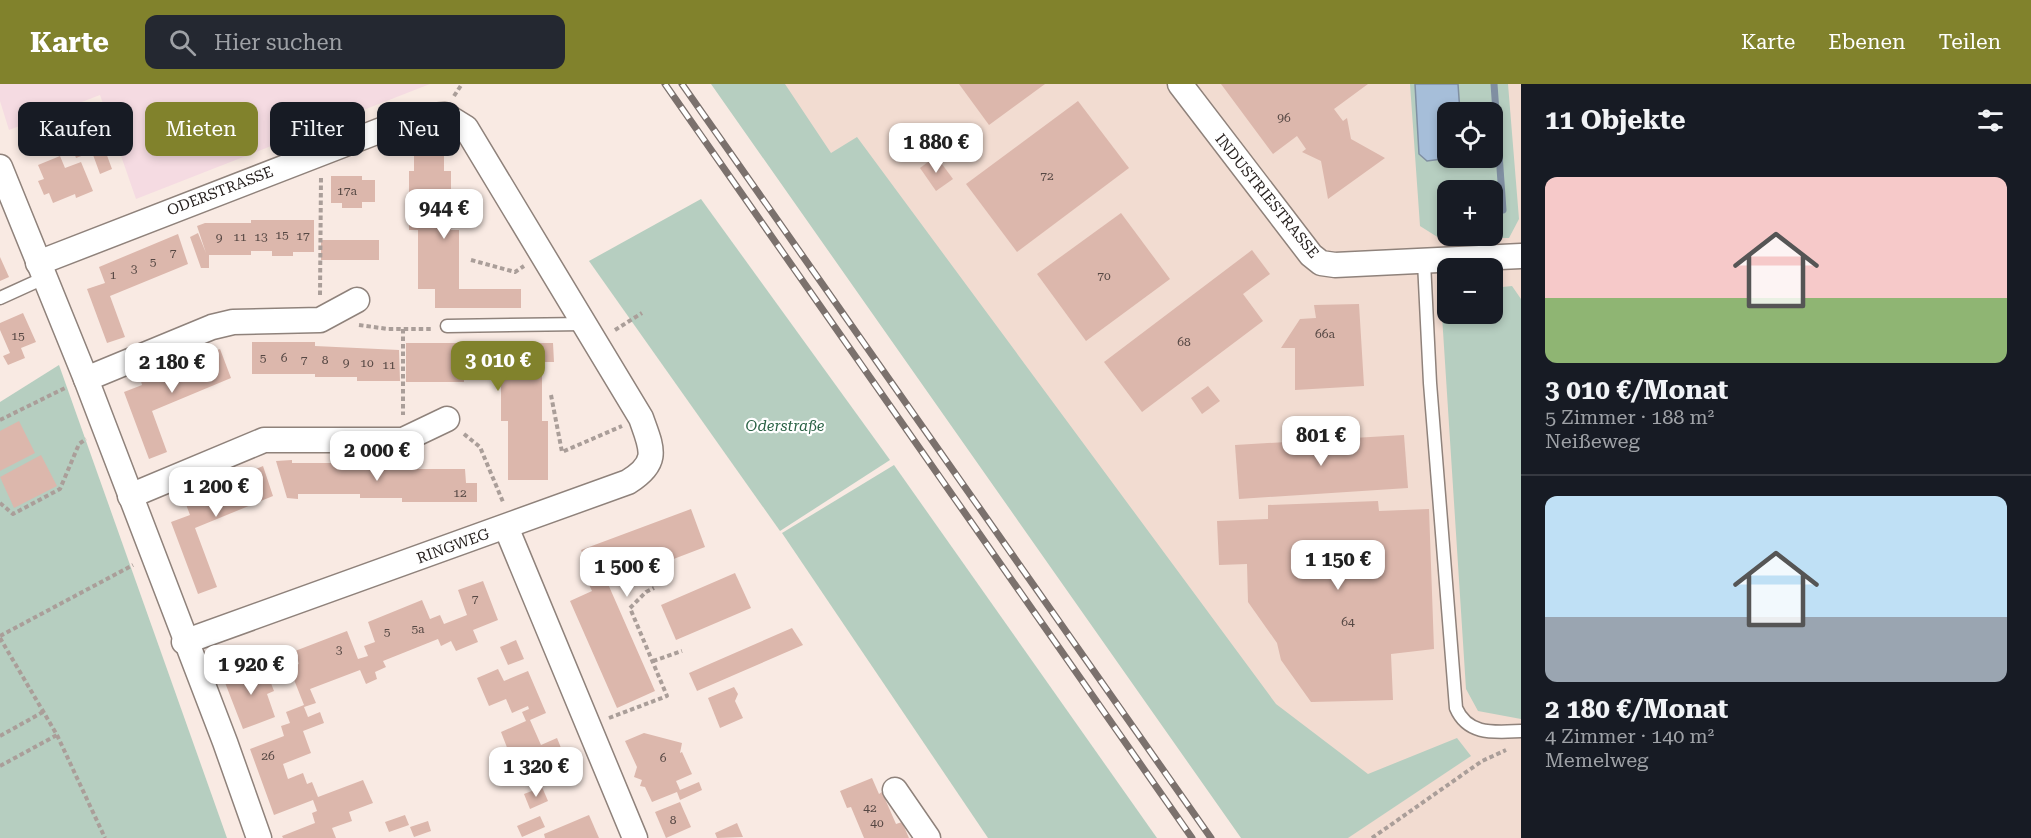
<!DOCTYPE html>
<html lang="de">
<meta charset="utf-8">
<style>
:root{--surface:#171b24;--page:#242831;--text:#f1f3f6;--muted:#9ea1a6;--line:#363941;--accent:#81822c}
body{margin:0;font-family:"Roboto Serif",serif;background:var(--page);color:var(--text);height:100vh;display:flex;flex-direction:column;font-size:22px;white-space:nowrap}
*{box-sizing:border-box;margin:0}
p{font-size:20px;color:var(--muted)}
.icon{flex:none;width:33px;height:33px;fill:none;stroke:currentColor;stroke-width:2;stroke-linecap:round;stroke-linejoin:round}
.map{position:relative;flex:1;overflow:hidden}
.drawer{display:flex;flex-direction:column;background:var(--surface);width:510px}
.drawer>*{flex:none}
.hud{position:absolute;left:18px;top:18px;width:570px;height:54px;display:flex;gap:12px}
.tools{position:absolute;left:1437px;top:18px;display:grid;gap:12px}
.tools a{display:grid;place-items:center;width:66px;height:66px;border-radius:12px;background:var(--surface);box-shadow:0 3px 9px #0003;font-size:30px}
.price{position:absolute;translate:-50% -51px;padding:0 14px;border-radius:12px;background:#fff;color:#222;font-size:20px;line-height:39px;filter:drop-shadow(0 2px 3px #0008)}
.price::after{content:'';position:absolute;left:50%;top:36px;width:18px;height:14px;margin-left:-9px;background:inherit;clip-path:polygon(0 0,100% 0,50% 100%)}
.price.active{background:var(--accent);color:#fff}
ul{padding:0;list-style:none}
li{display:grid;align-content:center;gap:12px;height:318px;padding:0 24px}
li+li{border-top:2px solid var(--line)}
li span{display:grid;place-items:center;height:186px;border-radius:12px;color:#555}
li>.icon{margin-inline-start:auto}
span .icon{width:108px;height:108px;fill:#fffc;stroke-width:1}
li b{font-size:26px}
h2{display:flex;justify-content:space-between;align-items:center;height:72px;padding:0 24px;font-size:26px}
.tag{padding:0 21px;border-radius:12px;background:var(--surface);box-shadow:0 3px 9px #0003;font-size:21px;line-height:54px}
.tag.active{background:var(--accent);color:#fff}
header{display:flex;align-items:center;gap:36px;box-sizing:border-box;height:84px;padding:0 30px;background:var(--accent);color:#fff}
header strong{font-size:28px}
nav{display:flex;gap:33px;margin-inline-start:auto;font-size:21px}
.search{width:420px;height:54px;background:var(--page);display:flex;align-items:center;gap:15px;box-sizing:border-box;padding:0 21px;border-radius:12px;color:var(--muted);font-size:22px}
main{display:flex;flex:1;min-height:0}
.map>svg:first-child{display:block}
</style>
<header>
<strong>Karte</strong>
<div class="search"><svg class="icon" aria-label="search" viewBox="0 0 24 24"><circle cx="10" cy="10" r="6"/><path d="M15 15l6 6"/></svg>Hier suchen</div>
<nav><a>Karte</a><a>Ebenen</a><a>Teilen</a></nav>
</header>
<main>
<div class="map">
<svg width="1521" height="754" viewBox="0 0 1521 754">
<rect width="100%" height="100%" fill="#f9eae3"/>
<polygon fill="#f5dbe2" points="0,0 430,0 136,115 100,11 9,46 0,17"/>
<path fill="#f2dcd1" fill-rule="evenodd" d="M 731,0 L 1521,0 L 1521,754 L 1267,754 ZM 1448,28 L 1492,28 L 1492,74 L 1448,74 ZM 1448,106 L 1492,106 L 1492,152 L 1448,152 ZM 1448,184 L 1492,184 L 1492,230 L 1448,230 Z"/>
<g fill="#b6cec0" fill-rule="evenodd">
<polygon points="711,0 785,0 831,69 857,53 1276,620 1368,690 1457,654 1471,672 1348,754 1241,754"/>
<path d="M 1410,0 L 1508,0 L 1519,135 L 1509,154 L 1439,154 L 1420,142 ZM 1448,28 L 1492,28 L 1492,74 L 1448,74 ZM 1448,106 L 1492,106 L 1492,152 L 1448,152 Z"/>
<polygon points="701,115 890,376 780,447 589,177"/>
<polygon points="1512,202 1521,215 1521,635 1478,627 1466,605 1441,216 1447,207 1448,230 1492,230 1493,204"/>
<polygon points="59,281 227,754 0,754 0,318"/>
<polygon points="894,381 1157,754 988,754 782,449"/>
</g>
<polygon fill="#a6bed9" stroke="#808fa2" stroke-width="1.5" points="1415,0 1458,0 1460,28 1448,28 1449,74 1427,77 1419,70"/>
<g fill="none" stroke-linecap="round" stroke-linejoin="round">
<polyline stroke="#808fa2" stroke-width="7" points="1494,0 1503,126"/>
</g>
<g fill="#dcb7ac">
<polygon points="959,0 1045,0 989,41"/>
<polygon points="1221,0 1368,0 1334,25 1343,37 1347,34 1351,55 1385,74 1328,115 1321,77 1302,68 1306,65 1297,52 1273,70"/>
<polygon points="1078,17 1129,84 1017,168 966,100"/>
<polygon points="88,20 112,85 100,90 92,68 76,74 60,31"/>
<polygon points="414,68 444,68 444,87 451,87 451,146 459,146 459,205 521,205 521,224 435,224 435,205 418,205 418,146 409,146 409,87 414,87"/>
<polygon points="60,72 65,84 81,78 93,107 76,114 75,110 53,119 49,109 44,111 38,97 44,95 38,81"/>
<polygon points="936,72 953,95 936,107 920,84"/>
<polygon points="331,92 362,92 362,96 375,96 375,118 362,118 362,124 342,124 342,119 331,119"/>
<polygon points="1121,129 1170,195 1086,257 1037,190"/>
<polygon points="251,136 314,136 314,168 293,168 293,172 272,172 272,167 251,167 251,171 209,171 209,184 201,184 190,153 198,149 206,169 197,142 205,139 251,139"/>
<polygon points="178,150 188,180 110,212 125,253 107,259 87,205 105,199 99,183"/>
<rect x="321" y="156" width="58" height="20"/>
<polygon points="1252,166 1270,190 1243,210 1263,237 1142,328 1104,278"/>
<polygon points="0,173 9,193 0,197"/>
<polygon points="1359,220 1364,302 1295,306 1295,264 1281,264 1300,235 1316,234 1314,221"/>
<polygon points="23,229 36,258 21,264 25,274 8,281 3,272 10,269 0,246 0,239"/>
<polygon points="252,258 315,258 315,262 399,266 400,297 357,297 357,293 315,293 315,290 252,290"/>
<polygon points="406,259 553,259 554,278 542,278 542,337 548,337 548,396 508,396 508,337 501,337 501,278 464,278 464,298 406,298"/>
<polygon points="220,265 231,294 152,327 167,368 149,375 124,308 142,301 141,297 181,282 180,279"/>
<polygon points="1208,302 1220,317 1202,330 1191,314"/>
<polygon points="19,337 35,369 0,387 0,347"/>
<polygon points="1404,351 1408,404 1239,415 1235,361"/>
<polygon points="41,371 57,402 14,424 0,393"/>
<polygon points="292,376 292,379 360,379 360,382 402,382 402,385 465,385 466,399 477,399 477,418 402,418 402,414 360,414 360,410 298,410 298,415 287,414 276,377"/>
<polygon points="263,382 273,412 195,444 217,503 198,510 171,438 190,431 184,415"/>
<polygon points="1378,417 1379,427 1429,425 1434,565 1391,570 1393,616 1311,618 1281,576 1277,559 1248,518 1247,480 1219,481 1217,437 1268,435 1268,421"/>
<polygon points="691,425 705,463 608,500 655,607 617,624 570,517 592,507 583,488 589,486 581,466"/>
<polygon points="735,489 751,524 676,556 661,521"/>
<polygon points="483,497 498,536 473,546 478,558 456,567 451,557 441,562 438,555 383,577 386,583 375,588 377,595 366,600 360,586 310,605 316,619 304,623 308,633 320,628 324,639 303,647 311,669 283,680 288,695 303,689 307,700 312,698 318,713 363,696 373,719 349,728 352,737 332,744 336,754 283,754 282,752 315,739 312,729 317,727 313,716 274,731 250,665 284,652 281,642 290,639 286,628 304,621 289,583 299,580 295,567 347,547 358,575 368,572 364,562 375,558 368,538 422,516 430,535 440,531 444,540 467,531 458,506"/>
<polygon points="792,544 803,561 697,607 689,589"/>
<polygon points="516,556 524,575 508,581 500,563"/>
<polygon points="283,564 289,583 270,590 263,571"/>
<polygon points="264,581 274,607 267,610 275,633 243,645 224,596"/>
<polygon points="498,585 504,597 528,587 546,629 530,636 541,661 557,654 568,681 542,691 539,684 518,692 501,648 526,637 522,628 529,625 528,622 512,629 506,615 489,622 477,594"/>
<polygon points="734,603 738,610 735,617 743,634 720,644 708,614"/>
<polygon points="644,649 682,659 680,669 682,668 692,690 676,697 680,706 699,698 702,706 680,716 677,708 652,718 645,703 640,702 642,696 634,693 637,683 625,657"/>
<polygon points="872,694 879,710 882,708 896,740 902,738 909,754 864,754 851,723 847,724 840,707"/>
<polygon points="542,703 548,717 530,725 524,710"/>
<polygon points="680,718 691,743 666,754 655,728"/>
<polygon points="405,731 409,741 389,748 385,738"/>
<polygon points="589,731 599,754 545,754 544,750"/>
<polygon points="540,732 545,743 522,753 517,742"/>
<polygon points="428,737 431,747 414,753 410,743"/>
<polygon points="737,739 743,753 717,754 715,749"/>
</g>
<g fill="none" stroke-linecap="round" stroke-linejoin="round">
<g stroke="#8f827b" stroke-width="15">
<g id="service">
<path d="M 1424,178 L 1430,299 L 1456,624 C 1468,652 1495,648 1521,647"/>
<polyline points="0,214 44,194"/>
<polyline points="447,242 584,240"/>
</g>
</g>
<g stroke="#8f827b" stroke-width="27">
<g id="minor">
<polyline points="1180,0 1311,171 1321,179 1335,181 1521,172"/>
<polyline points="0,83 86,295 225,658 259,754"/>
<path d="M 38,179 L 415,33 L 445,31 L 466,44 L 641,334 C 652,365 660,378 628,398 L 184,558"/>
<polyline points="86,295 212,243 233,238 320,236 357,216"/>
<polyline points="130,412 264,356 403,356 447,335"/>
<polyline points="506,443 635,754"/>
<polyline points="895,706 928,754"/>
</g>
</g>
<g stroke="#aa9e99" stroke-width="4" stroke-dasharray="4.5 3" stroke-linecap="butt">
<polyline points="454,12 462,0"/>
<polyline points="471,176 515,188 524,182"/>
<polyline points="320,211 321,93"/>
<polyline points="359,241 388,245 432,245"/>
<polyline points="403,245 403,331"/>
<polyline points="615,246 642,229"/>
<polyline points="551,311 562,368 622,342"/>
<polyline points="0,336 67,303"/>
<polyline points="464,350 480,363 503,418"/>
<polyline points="0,419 13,430 60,405 79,360 86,355"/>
<polyline points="0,552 133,481"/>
<polyline points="0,554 57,651 105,754"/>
<polyline points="653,577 682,567"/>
<polyline points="609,634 667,612 630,524 646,508 654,504"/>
<polyline points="0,652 43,628"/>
<polyline points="0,682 57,651"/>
<polyline points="1372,754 1482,677 1506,666"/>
</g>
<use href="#service" stroke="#fff" stroke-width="12"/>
<use href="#minor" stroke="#fff" stroke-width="24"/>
<g stroke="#7b716d" stroke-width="7">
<g id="rail">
<polyline points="665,0 1192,754"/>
<polyline points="682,0 1211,754"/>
</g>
</g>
<use href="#rail" stroke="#fff" stroke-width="4.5" stroke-dasharray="14" stroke-linecap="butt"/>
</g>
<g text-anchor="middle" stroke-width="4.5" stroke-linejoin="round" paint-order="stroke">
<g font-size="12" fill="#554743">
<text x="1284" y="38">96</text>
<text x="1047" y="96">72</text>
<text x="347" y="111">17a</text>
<text x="282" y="155">15</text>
<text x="303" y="156">17</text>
<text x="240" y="157">11</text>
<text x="261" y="157">13</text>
<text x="219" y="158">9</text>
<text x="173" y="173">7</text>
<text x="153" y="182">5</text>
<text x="134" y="189">3</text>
<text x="113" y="195">1</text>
<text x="1104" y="196">70</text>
<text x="1325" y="254">66a</text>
<text x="18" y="256">15</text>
<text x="1184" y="262">68</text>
<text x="263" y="278">5</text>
<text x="284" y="278">6</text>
<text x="304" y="280">7</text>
<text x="325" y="280">8</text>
<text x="346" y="283">9</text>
<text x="367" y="283">10</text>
<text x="389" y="285">11</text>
<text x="460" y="413">12</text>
<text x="475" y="519">7</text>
<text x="1348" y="542">64</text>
<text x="418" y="549">5a</text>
<text x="387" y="552">5</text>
<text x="339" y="570">3</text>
<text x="268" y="676">26</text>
<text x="663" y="678">6</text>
<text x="870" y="728">42</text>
<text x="673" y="740">8</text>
<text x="877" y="743">40</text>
</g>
<g font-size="15" fill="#282220" stroke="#fff">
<text transform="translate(220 107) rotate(-21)" y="5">ODERSTRASSE</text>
<text transform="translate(1267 112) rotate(51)" y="5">INDUSTRIESTRASSE</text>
<text transform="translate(453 462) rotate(-20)" y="5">RINGWEG</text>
</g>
<g font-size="15" font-style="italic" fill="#2a6245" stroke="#fff">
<text x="785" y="347">Oderstraße</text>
</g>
</g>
</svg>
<div class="tools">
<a><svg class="icon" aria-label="locate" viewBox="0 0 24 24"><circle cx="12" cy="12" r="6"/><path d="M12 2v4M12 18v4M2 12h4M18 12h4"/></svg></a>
<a>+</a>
<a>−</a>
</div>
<b class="price" style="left:936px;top:90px">1 880 €</b>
<b class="price" style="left:444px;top:156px">944 €</b>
<b class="price active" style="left:498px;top:308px">3 010 €</b>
<b class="price" style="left:172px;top:310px">2 180 €</b>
<b class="price" style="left:1321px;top:383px">801 €</b>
<b class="price" style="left:377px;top:398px">2 000 €</b>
<b class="price" style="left:216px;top:434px">1 200 €</b>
<b class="price" style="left:1338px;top:507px">1 150 €</b>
<b class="price" style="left:627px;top:514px">1 500 €</b>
<b class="price" style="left:251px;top:612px">1 920 €</b>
<b class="price" style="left:536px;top:714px">1 320 €</b>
<div class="hud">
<a class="tag">Kaufen</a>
<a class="tag active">Mieten</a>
<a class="tag">Filter</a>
<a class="tag">Neu</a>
</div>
</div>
<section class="drawer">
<h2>11 Objekte<svg class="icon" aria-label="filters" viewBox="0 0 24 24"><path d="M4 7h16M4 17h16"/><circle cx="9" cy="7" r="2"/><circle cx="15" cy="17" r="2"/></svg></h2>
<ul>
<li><span style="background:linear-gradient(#f6c9c9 65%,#8fb573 0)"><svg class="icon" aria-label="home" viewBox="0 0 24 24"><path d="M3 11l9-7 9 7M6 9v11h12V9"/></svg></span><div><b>3 010 €/Monat</b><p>5 Zimmer · 188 m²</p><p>Neißeweg</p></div></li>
<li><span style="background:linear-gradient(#bfe0f5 65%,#9aa5b1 0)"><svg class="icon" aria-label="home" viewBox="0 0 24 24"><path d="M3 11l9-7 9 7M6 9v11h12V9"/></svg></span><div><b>2 180 €/Monat</b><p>4 Zimmer · 140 m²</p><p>Memelweg</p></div></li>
</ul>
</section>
</main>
